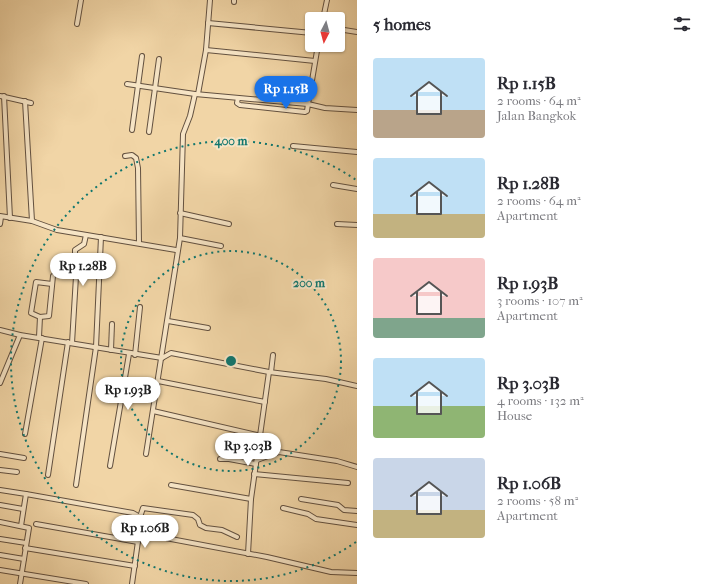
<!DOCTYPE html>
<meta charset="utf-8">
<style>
:root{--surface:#fff;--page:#f7f7f7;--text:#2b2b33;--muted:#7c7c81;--accent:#1a73e8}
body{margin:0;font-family:"IM FELL French Canon",serif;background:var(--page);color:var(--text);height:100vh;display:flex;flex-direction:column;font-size:15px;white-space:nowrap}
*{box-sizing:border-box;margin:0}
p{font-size:13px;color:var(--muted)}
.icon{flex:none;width:22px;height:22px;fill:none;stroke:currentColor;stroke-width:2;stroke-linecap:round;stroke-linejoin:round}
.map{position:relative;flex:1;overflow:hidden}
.side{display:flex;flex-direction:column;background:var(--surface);width:352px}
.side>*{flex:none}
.needle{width:26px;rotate:186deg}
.controls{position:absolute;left:305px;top:12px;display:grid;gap:8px}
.controls a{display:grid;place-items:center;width:40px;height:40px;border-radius:4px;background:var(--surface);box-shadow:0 1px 3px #0004;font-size:20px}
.price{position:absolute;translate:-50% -34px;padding:0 9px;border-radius:14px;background:#fff;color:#222;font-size:13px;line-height:26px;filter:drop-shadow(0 1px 2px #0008)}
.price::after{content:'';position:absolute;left:50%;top:24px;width:12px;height:9px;margin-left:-6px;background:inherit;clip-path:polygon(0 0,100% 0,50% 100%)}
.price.selected{background:var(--accent);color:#fff}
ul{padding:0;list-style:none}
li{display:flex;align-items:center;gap:12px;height:100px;padding:0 16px}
li span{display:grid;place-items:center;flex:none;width:112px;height:80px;border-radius:4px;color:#555}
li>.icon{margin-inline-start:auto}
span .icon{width:48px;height:48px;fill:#fffc;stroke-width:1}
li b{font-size:17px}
h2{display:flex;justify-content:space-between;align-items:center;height:48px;padding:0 16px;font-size:17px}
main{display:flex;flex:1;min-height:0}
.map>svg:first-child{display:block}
</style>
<main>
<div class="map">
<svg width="357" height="584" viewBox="0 0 357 584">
<rect width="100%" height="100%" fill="#f1d5a6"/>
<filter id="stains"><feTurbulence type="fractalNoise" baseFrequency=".005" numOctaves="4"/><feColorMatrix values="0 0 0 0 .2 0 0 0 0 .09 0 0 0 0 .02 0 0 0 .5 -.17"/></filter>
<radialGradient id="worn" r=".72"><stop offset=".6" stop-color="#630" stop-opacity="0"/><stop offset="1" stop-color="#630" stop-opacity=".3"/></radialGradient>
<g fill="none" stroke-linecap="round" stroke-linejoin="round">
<g stroke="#635140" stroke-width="6">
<g id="minor">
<polyline points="234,0 234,2"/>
<polyline points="323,19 327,0"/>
<polyline points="208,23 312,33"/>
<polyline points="77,24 81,0"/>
<polyline points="338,29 357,32"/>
<polyline points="206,50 315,61"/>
<polyline points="127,84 195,94 308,104 318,45"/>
<polyline points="198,94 206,50 210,0"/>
<polyline points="0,96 31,103"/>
<polyline points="4,96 10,218"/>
<polyline points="238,98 237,103 240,105 305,112 307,111 308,104 325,108 357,110"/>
<polyline points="25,101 32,221 57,230 176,250"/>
<polyline points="132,130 142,56"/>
<polyline points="149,132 159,59"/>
<polyline points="293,146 357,152"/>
<polyline points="125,156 132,155 136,158 138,168 139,243"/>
<polyline points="333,185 357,189"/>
<polyline points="180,213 229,224"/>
<polyline points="0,216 32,221"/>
<polyline points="0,224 1,217"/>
<polyline points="337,224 357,225"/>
<polyline points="180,238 221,246"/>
<polyline points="40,317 49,316 53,276"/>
<polyline points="168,321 208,328"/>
<polyline points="0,330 20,335 162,358"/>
<polyline points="39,337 40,317 31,313 36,282 52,284"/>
<polyline points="72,343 77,260 75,258 75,250 84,244 86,235"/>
<polyline points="111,350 112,324"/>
<polyline points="135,355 140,307"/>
<polyline points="162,358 171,353 269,372 326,379 357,386"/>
<polyline points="271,372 273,355"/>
<polyline points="158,381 265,402"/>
<polyline points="0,383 20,335"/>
<polyline points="153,411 261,436"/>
<polyline points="25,434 42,338"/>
<polyline points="0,454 24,458"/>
<polyline points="146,454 180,238 183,134 190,116 195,94"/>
<polyline points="220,459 229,459 256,464"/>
<polyline points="257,460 279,452 337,461 357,467"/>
<polyline points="110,466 129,354"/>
<polyline points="0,470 17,472"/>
<polyline points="254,474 348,483"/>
<polyline points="48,475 68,342"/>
<polyline points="76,485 96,347 101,237"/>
<polyline points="171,485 251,499 269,372"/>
<polyline points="0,490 26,494 21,526"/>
<polyline points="26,494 133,513 140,517"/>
<polyline points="301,499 338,505 344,510 357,511"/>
<polyline points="0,505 23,509"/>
<polyline points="283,508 308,514 316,519 357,525"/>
<polyline points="0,522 29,528 20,584"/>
<polyline points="36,524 138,542"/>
<polyline points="139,533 267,557 331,572 357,573"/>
<polyline points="0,539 26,543"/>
<polyline points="25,548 135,566"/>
<polyline points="248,554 251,499"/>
<polyline points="0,555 24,559"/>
<polyline points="0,570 86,584"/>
<polyline points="132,584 141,520 140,517 143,508 193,515 198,519 200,525 206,528 222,530 237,537"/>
</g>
</g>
<use href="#minor" stroke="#f6e4c5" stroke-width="4"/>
</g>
<g fill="none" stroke="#0f766e" stroke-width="2" stroke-dasharray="2 4">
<circle cx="231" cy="361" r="110"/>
<path d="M356 542A220 220 0 1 1 356 180"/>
</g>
<circle cx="231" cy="361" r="6" fill="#0f766e" stroke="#f6e4c5" stroke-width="2"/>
<g font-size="12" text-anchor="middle" font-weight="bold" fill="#0f766e" stroke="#f6e4c5" stroke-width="4" stroke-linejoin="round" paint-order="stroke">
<text x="231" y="145">400 m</text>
<text x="309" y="287">200 m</text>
</g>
<rect width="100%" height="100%" filter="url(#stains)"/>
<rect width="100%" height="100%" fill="url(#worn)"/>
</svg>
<div class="controls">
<a><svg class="needle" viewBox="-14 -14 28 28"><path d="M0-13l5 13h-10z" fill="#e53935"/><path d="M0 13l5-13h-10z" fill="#7c7c81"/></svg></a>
</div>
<b class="price selected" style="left:286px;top:110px">Rp 1.15B</b>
<b class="price" style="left:83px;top:287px">Rp 1.28B</b>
<b class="price" style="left:128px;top:411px">Rp 1.93B</b>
<b class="price" style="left:248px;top:467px">Rp 3.03B</b>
<b class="price" style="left:145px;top:549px">Rp 1.06B</b>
</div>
<section class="side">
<h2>5 homes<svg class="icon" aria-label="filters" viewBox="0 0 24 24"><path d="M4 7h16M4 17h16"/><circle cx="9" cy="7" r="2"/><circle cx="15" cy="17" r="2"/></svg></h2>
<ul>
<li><span style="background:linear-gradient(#bfe0f5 65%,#b9a48a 0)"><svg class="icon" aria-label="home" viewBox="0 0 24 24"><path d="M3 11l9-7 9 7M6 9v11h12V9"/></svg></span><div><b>Rp 1.15B</b><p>2 rooms · 64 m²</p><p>Jalan Bangkok</p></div></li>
<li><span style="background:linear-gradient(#bfe0f5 70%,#c2b280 0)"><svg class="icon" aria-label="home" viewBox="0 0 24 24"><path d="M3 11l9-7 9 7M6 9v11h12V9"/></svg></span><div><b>Rp 1.28B</b><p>2 rooms · 64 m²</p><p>Apartment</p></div></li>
<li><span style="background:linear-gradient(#f6c9c9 75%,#7fa58c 0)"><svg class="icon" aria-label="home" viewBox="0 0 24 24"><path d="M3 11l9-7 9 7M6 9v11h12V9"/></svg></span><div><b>Rp 1.93B</b><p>3 rooms · 107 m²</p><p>Apartment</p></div></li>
<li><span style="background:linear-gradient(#bfe0f5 60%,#8fb573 0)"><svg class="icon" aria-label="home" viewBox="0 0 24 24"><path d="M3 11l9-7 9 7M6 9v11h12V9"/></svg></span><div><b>Rp 3.03B</b><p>4 rooms · 132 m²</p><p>House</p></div></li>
<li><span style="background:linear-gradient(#c9d6e8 65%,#c2b280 0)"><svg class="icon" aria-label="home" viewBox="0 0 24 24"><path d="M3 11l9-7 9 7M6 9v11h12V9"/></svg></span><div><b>Rp 1.06B</b><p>2 rooms · 58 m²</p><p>Apartment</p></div></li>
</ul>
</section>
</main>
